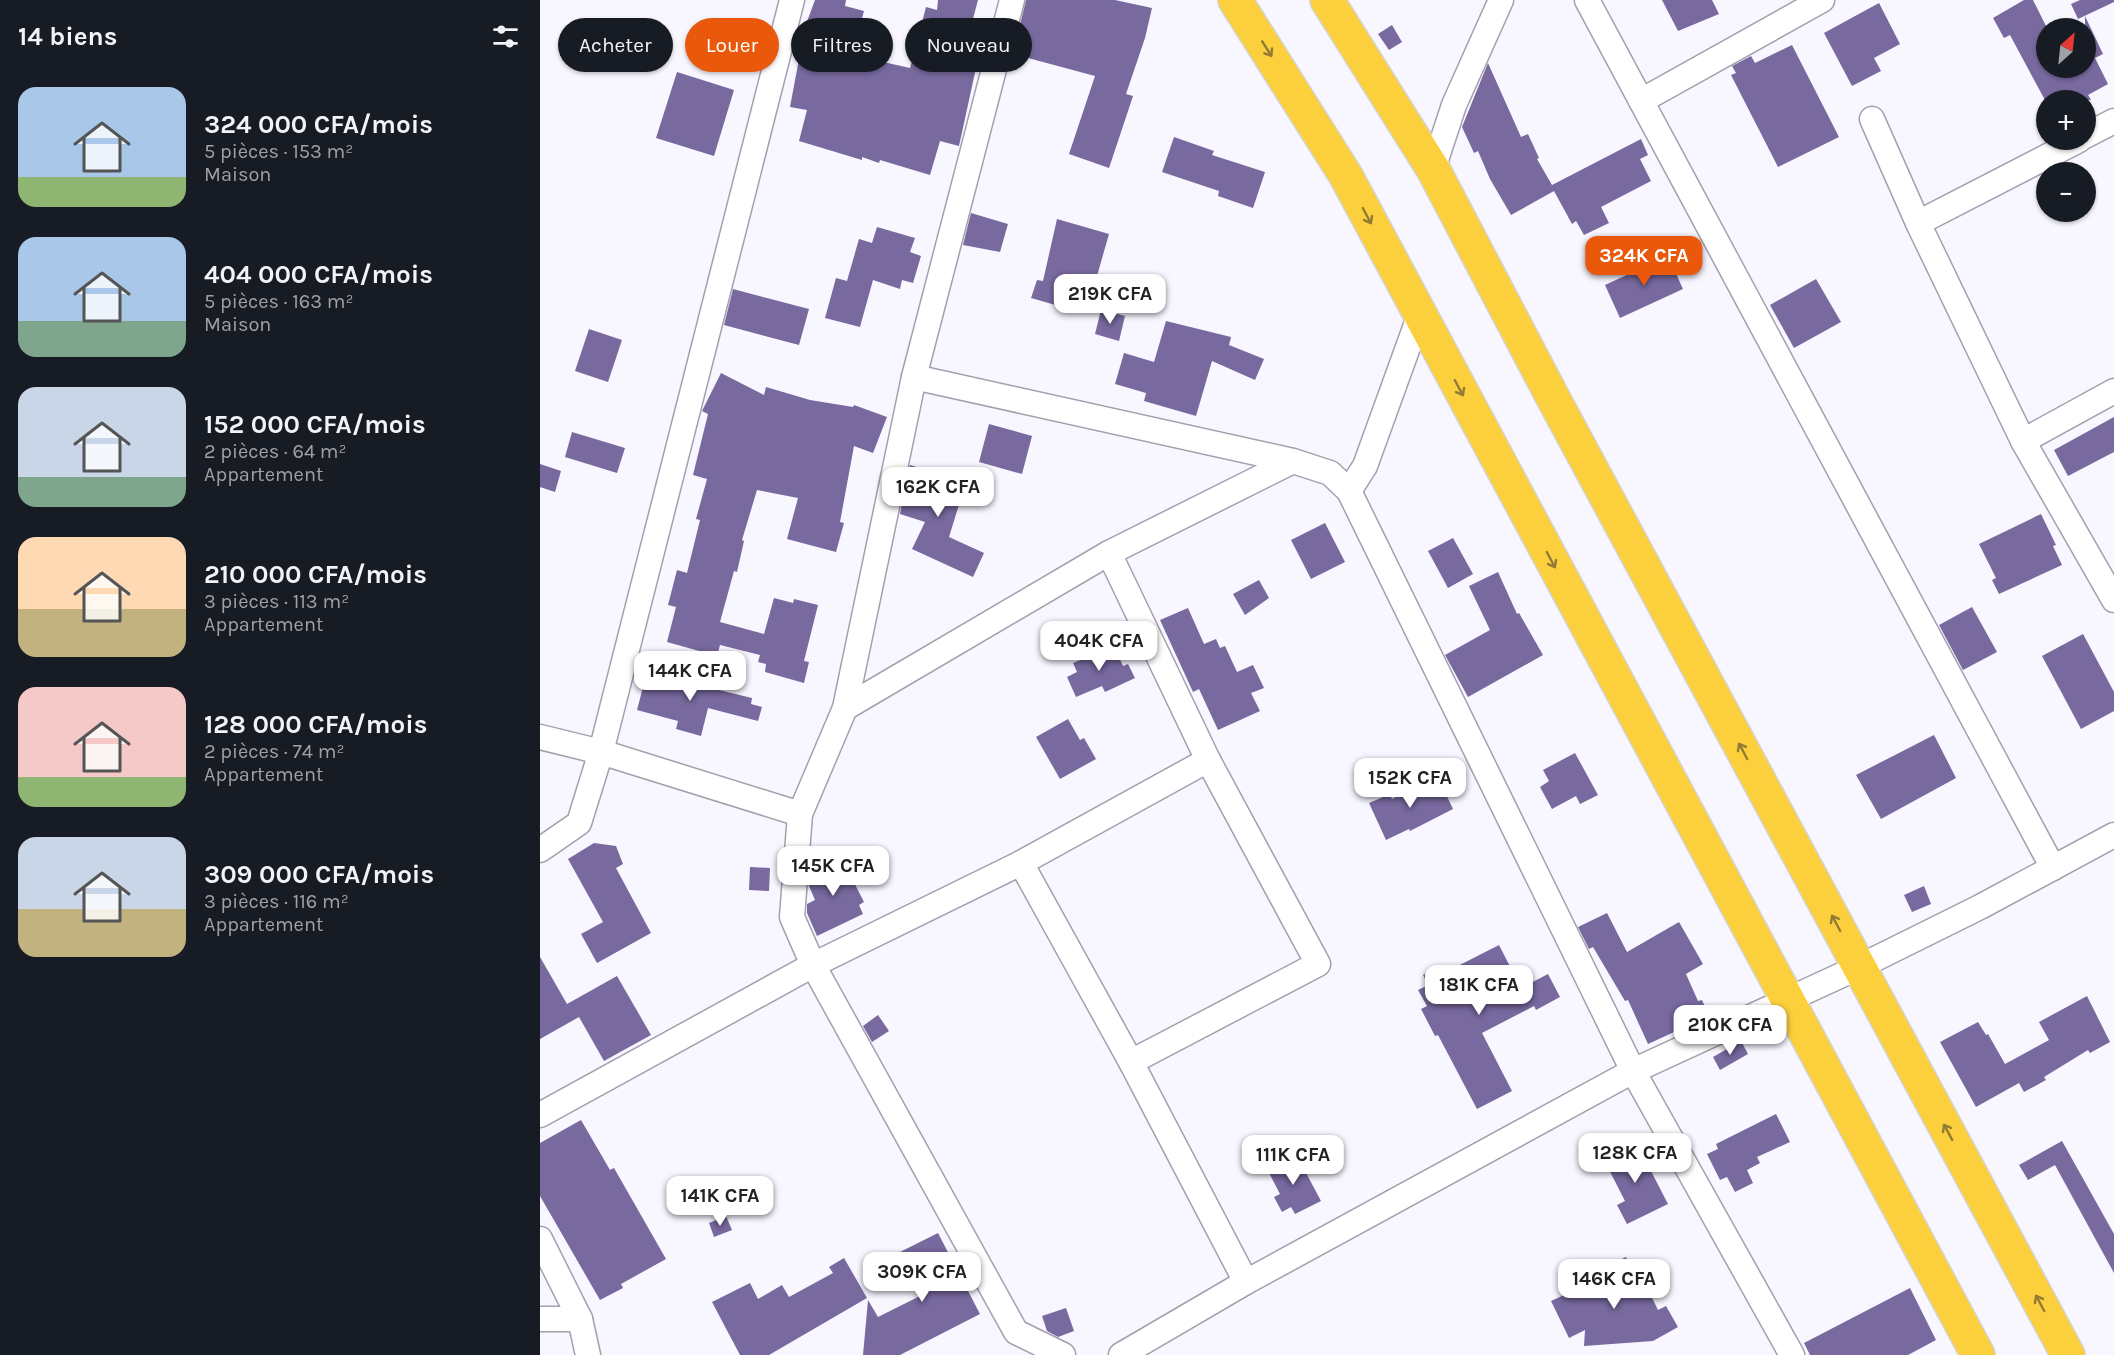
<!DOCTYPE html>
<html lang="fr">
<meta charset="utf-8">
<style>
:root{--surface:#171b24;--page:#242831;--text:#f1f3f6;--muted:#9ea1a6;--accent:#ea580c}
body{margin:0;font-family:Karla,sans-serif;background:var(--page);color:var(--text);height:100vh;display:flex;flex-direction:column;font-size:22px;white-space:nowrap}
*{box-sizing:border-box;margin:0}
p{font-size:20px;color:var(--muted)}
.icon{flex:none;width:33px;height:33px;fill:none;stroke:currentColor;stroke-width:2;stroke-linecap:round;stroke-linejoin:round}
.map{position:relative;flex:1;overflow:hidden}
.panel{display:flex;flex-direction:column;background:var(--surface);width:540px}
.panel>*{flex:none}
.banner{position:absolute;left:18px;top:18px;width:570px;height:54px;display:flex;gap:12px}
.needle{width:39px;rotate:27deg}
.buttons{position:absolute;left:1496px;top:18px;display:grid;gap:12px}
.buttons a{display:grid;place-items:center;width:60px;height:60px;border-radius:50%;background:var(--surface);box-shadow:0 2px 4px #0004;font-size:30px}
.price{position:absolute;translate:-50% -51px;padding:0 14px;border-radius:12px;background:#fff;color:#222;font-size:20px;line-height:39px;filter:drop-shadow(0 2px 3px #0008)}
.price::after{content:'';position:absolute;left:50%;top:36px;width:18px;height:14px;margin-left:-9px;background:inherit;clip-path:polygon(0 0,100% 0,50% 100%)}
.price.selected{background:var(--accent);color:#fff}
ul{padding:0;list-style:none}
li{display:flex;align-items:center;gap:18px;height:150px;padding:0 18px}
li span{display:grid;place-items:center;flex:none;width:168px;height:120px;border-radius:18px;color:#555}
li>.icon{margin-inline-start:auto}
span .icon{width:72px;height:72px;fill:#fffc;stroke-width:1}
li b{font-size:26px}
h2{display:flex;justify-content:space-between;align-items:center;height:72px;padding:0 18px;font-size:26px}
.tag{padding:0 21px;border-radius:27px;background:var(--surface);box-shadow:0 2px 4px #0004;font-size:21px;line-height:54px}
.tag.selected{background:var(--accent);color:#fff}
main{display:flex;flex:1;min-height:0}
.map>svg:first-child{display:block}
</style>
<main>
<section class="panel">
<h2>14 biens<svg class="icon" aria-label="filters" viewBox="0 0 24 24"><path d="M4 7h16M4 17h16"/><circle cx="9" cy="7" r="2"/><circle cx="15" cy="17" r="2"/></svg></h2>
<ul>
<li><span style="background:linear-gradient(#a9c7e8 75%,#8fb573 0)"><svg class="icon" aria-label="home" viewBox="0 0 24 24"><path d="M3 11l9-7 9 7M6 9v11h12V9"/></svg></span><div><b>324 000 CFA/mois</b><p>5 pièces · 153 m²</p><p>Maison</p></div></li>
<li><span style="background:linear-gradient(#a9c7e8 70%,#7fa58c 0)"><svg class="icon" aria-label="home" viewBox="0 0 24 24"><path d="M3 11l9-7 9 7M6 9v11h12V9"/></svg></span><div><b>404 000 CFA/mois</b><p>5 pièces · 163 m²</p><p>Maison</p></div></li>
<li><span style="background:linear-gradient(#c9d6e8 75%,#7fa58c 0)"><svg class="icon" aria-label="home" viewBox="0 0 24 24"><path d="M3 11l9-7 9 7M6 9v11h12V9"/></svg></span><div><b>152 000 CFA/mois</b><p>2 pièces · 64 m²</p><p>Appartement</p></div></li>
<li><span style="background:linear-gradient(#ffd9b3 60%,#c2b280 0)"><svg class="icon" aria-label="home" viewBox="0 0 24 24"><path d="M3 11l9-7 9 7M6 9v11h12V9"/></svg></span><div><b>210 000 CFA/mois</b><p>3 pièces · 113 m²</p><p>Appartement</p></div></li>
<li><span style="background:linear-gradient(#f6c9c9 75%,#8fb573 0)"><svg class="icon" aria-label="home" viewBox="0 0 24 24"><path d="M3 11l9-7 9 7M6 9v11h12V9"/></svg></span><div><b>128 000 CFA/mois</b><p>2 pièces · 74 m²</p><p>Appartement</p></div></li>
<li><span style="background:linear-gradient(#c9d6e8 60%,#c2b280 0)"><svg class="icon" aria-label="home" viewBox="0 0 24 24"><path d="M3 11l9-7 9 7M6 9v11h12V9"/></svg></span><div><b>309 000 CFA/mois</b><p>3 pièces · 116 m²</p><p>Appartement</p></div></li>
</ul>
</section>
<div class="map">
<svg width="1574" height="1355" viewBox="0 0 1574 1355">
<rect width="100%" height="100%" fill="#f8f6ff"/>
<g fill="#78699f">
<polygon points="275,0 306,0 305,6 324,11 312,55 370,68 386,7 397,10 398,0 438,0 421,64 436,68 419,146 400,141 390,175 340,160 339,163 322,157 322,160 259,141 267,110 250,107 265,27"/>
<polygon points="486,0 575,0 612,8 605,38 586,94 593,96 569,168 529,154 555,76 473,54"/>
<polygon points="1122,0 1172,0 1179,14 1138,31"/>
<polygon points="1484,0 1493,0 1506,26 1506,68 1545,68 1545,16 1563,54 1555,58 1568,84 1548,95 1551,100 1506,102 1470,35 1464,38 1453,18"/>
<polygon points="1540,0 1574,0 1574,2 1538,19 1531,4"/>
<polygon points="1339,3 1360,44 1334,58 1341,71 1312,86 1284,33"/>
<polygon points="852,25 862,42 849,50 838,34"/>
<polygon points="1252,45 1299,137 1238,167 1191,75 1196,73 1192,66 1211,56 1215,63"/>
<polygon points="948,63 981,137 988,134 999,158 997,159 1012,185 1101,139 1108,155 1100,159 1111,181 1061,207 1069,223 1044,235 1036,221 1032,224 1014,191 971,215 950,179 938,151 934,153 922,127"/>
<polygon points="137,72 194,90 174,156 116,138"/>
<polygon points="634,137 674,151 672,155 725,172 713,208 678,196 679,191 622,172"/>
<polygon points="431,213 468,224 460,252 423,245"/>
<polygon points="517,219 569,234 555,283 535,278 526,308 491,298 497,280 503,281"/>
<polygon points="337,227 375,238 370,252 381,256 373,283 362,280 360,289 333,280 320,327 285,318 296,278 307,281 319,239 332,243"/>
<polygon points="1128,256 1143,289 1080,318 1065,285"/>
<polygon points="1276,279 1301,322 1254,348 1230,305"/>
<polygon points="193,289 269,309 259,345 184,325"/>
<polygon points="561,310 585,316 579,341 555,334"/>
<polygon points="626,321 691,337 689,345 724,359 715,380 672,361 656,416 604,401 606,393 575,384 584,353 614,362"/>
<polygon points="49,329 82,340 68,382 35,371"/>
<polygon points="181,373 224,395 226,387 270,400 313,407 314,405 347,417 333,453 314,446 300,522 304,523 296,552 247,539 258,498 217,490 202,540 204,541 197,572 194,571 180,622 224,634 234,598 253,603 254,599 278,605 264,661 269,662 264,683 225,672 226,664 218,662 220,655 180,645 177,656 127,642 136,607 128,605 137,570 147,573 160,520 156,519 167,479 153,475 168,414 162,411"/>
<polygon points="1574,417 1574,452 1528,476 1514,450"/>
<polygon points="449,424 492,436 482,474 439,462"/>
<polygon points="32,432 85,448 77,473 25,457"/>
<polygon points="0,464 21,471 15,492 0,487"/>
<polygon points="370,465 426,482 409,537 444,553 433,577 372,549 385,522 360,514"/>
<polygon points="1501,514 1516,545 1513,546 1522,565 1459,594 1452,580 1456,578 1439,544"/>
<polygon points="785,523 805,562 771,579 751,540"/>
<polygon points="913,538 933,574 908,588 888,551"/>
<polygon points="958,572 977,614 979,613 1003,655 928,697 905,655 950,630 929,586"/>
<polygon points="719,580 729,598 705,615 693,594"/>
<polygon points="1432,607 1457,652 1423,670 1399,625"/>
<polygon points="648,608 664,644 676,639 680,648 685,646 697,672 713,665 724,688 711,693 720,711 678,730 659,689 653,692 620,620"/>
<polygon points="1543,634 1574,692 1574,711 1541,729 1502,656"/>
<polygon points="563,646 566,652 575,648 583,666 588,664 595,678 565,692 562,686 536,697 527,677 537,672 533,663 543,659 541,656"/>
<polygon points="108,668 130,673 129,678 212,698 211,704 222,707 218,721 168,708 161,736 136,729 138,721 97,710"/>
<polygon points="528,719 540,740 544,738 556,759 520,779 496,737"/>
<polygon points="1394,735 1416,778 1341,819 1316,775"/>
<polygon points="1035,753 1058,795 1040,804 1036,796 1012,809 1000,787 1009,781 1003,770"/>
<polygon points="890,780 894,790 902,786 913,809 870,831 869,829 846,840 829,803 850,794 852,799"/>
<polygon points="54,843 76,846 83,864 76,868 111,933 57,963 41,934 63,922 28,859"/>
<polygon points="301,857 324,902 319,905 323,914 277,936 267,913 267,904 275,900 269,886 270,872"/>
<polygon points="210,867 230,868 229,891 209,890"/>
<polygon points="1384,886 1391,904 1372,912 1364,895"/>
<polygon points="1067,913 1087,952 1139,922 1163,964 1146,974 1158,1001 1162,1000 1169,1016 1108,1044 1088,1000 1085,1001 1053,947 1049,949 1038,927"/>
<polygon points="959,945 981,988 1008,974 1020,997 996,1010 994,1006 942,1033 972,1091 937,1109 898,1035 895,1036 881,1009 887,1006 878,990 888,985 883,975 903,965 906,972"/>
<polygon points="0,957 27,1004 77,976 111,1035 64,1061 39,1017 0,1039"/>
<polygon points="1547,996 1570,1042 1550,1053 1548,1050 1504,1077 1506,1080 1484,1092 1479,1083 1436,1107 1400,1042 1438,1022 1446,1035 1448,1034 1465,1064 1509,1040 1499,1022"/>
<polygon points="338,1015 349,1031 332,1042 323,1026"/>
<polygon points="1201,1041 1208,1054 1180,1070 1173,1057"/>
<polygon points="1236,1114 1250,1142 1217,1157 1220,1163 1207,1170 1213,1183 1195,1192 1187,1177 1180,1180 1167,1154 1178,1149 1176,1144"/>
<polygon points="41,1120 70,1170 74,1168 126,1259 81,1284 83,1288 60,1300 0,1196 0,1143"/>
<polygon points="1522,1141 1574,1234 1574,1273 1515,1165 1488,1180 1479,1165"/>
<polygon points="1097,1144 1128,1204 1087,1224 1077,1205 1085,1201 1064,1160"/>
<polygon points="724,1149 732,1165 716,1173 708,1157"/>
<polygon points="756,1154 781,1201 755,1214 751,1207 742,1212 734,1197 740,1194 727,1169"/>
<polygon points="186,1216 192,1230 174,1237 169,1223"/>
<polygon points="398,1233 440,1314 360,1355 323,1355 328,1300 338,1317 380,1296 358,1253"/>
<polygon points="1086,1257 1095,1276 1100,1273 1118,1310 1126,1306 1138,1327 1113,1341 1044,1346 1045,1330 1029,1338 1011,1301 1069,1274 1065,1267"/>
<polygon points="304,1258 327,1298 229,1355 200,1355 172,1302 210,1283 218,1299 242,1285 249,1297 293,1273 289,1267"/>
<polygon points="1370,1288 1396,1340 1368,1355 1270,1355 1264,1343"/>
<polygon points="526,1308 534,1331 518,1337 507,1331 502,1316"/>
</g>
<g fill="none" stroke-linecap="round" stroke-linejoin="round">
<g stroke="#a3a0ae" stroke-width="27">
<g id="minor">
<polyline points="1047,0 1513,868"/>
<polyline points="1101,101 1282,0"/>
<polyline points="1332,119 1378,223 1483,441 1574,600"/>
<polyline points="1545,136 1574,121"/>
<polyline points="893,169 914,105 961,0"/>
<polyline points="1378,223 1539,140"/>
<polyline points="374,377 753,461 790,473 809,491 1093,1071 1252,1355"/>
<polyline points="1483,441 1574,391"/>
<polyline points="809,491 825,466 880,314"/>
<polyline points="305,708 374,377 472,0"/>
<polyline points="0,737 61,752 260,814"/>
<polyline points="0,850 39,823 61,752 252,0"/>
<polyline points="481,863 591,1062 778,964 668,760 569,553"/>
<polyline points="591,1062 706,1282"/>
<polyline points="0,1115 273,965 481,863 668,760"/>
<polyline points="0,1239 40,1319 48,1355"/>
<polyline points="0,1319 40,1319"/>
<polyline points="523,1355 476,1332 273,965 252,917 260,814 305,708 569,553 753,461"/>
<polyline points="581,1355 706,1282 1093,1071 1319,967 1440,907 1574,835"/>
</g>
</g>
<g stroke="#d4d4d5" stroke-width="36">
<g id="highway">
<polyline points="695,0 806,176 1438,1355"/>
<polyline points="787,0 893,169 1012,396 1528,1355"/>
</g>
</g>
<use href="#minor" stroke="#fff" stroke-width="24"/>
<use href="#highway" stroke="#fbd03c" stroke-width="33"/>
</g>
<defs><path id="oneway-shaft" d="M-6 0H5M1.5-3L5.5 0L1.5 3" fill="none" stroke-width="1.6" stroke-linecap="round" stroke-linejoin="round" transform="scale(1.5)"/></defs>
<g stroke="#927c35">
<use href="#oneway-shaft" transform="translate(727 49) rotate(58)"/>
<use href="#oneway-shaft" transform="translate(827 216) rotate(62)"/>
<use href="#oneway-shaft" transform="translate(919 388) rotate(62)"/>
<use href="#oneway-shaft" transform="translate(1011 560) rotate(62)"/>
<use href="#oneway-shaft" transform="translate(1203 751) rotate(-118)"/>
<use href="#oneway-shaft" transform="translate(1296 923) rotate(-118)"/>
<use href="#oneway-shaft" transform="translate(1408 1132) rotate(-118)"/>
<use href="#oneway-shaft" transform="translate(1500 1303) rotate(-118)"/>
</g>
</svg>
<div class="buttons">
<a><svg class="needle" viewBox="-14 -14 28 28"><path d="M0-13l5 13h-10z" fill="#e53935"/><path d="M0 13l5-13h-10z" fill="#9ea1a6"/></svg></a>
<a>+</a>
<a>−</a>
</div>
<b class="price selected" style="left:1104px;top:287px">324K CFA</b>
<b class="price" style="left:570px;top:325px">219K CFA</b>
<b class="price" style="left:398px;top:518px">162K CFA</b>
<b class="price" style="left:559px;top:672px">404K CFA</b>
<b class="price" style="left:150px;top:702px">144K CFA</b>
<b class="price" style="left:870px;top:809px">152K CFA</b>
<b class="price" style="left:293px;top:897px">145K CFA</b>
<b class="price" style="left:939px;top:1016px">181K CFA</b>
<b class="price" style="left:1190px;top:1056px">210K CFA</b>
<b class="price" style="left:1095px;top:1184px">128K CFA</b>
<b class="price" style="left:753px;top:1186px">111K CFA</b>
<b class="price" style="left:180px;top:1227px">141K CFA</b>
<b class="price" style="left:382px;top:1303px">309K CFA</b>
<b class="price" style="left:1074px;top:1310px">146K CFA</b>
<div class="banner">
<a class="tag">Acheter</a>
<a class="tag selected">Louer</a>
<a class="tag">Filtres</a>
<a class="tag">Nouveau</a>
</div>
</div>
</main>
